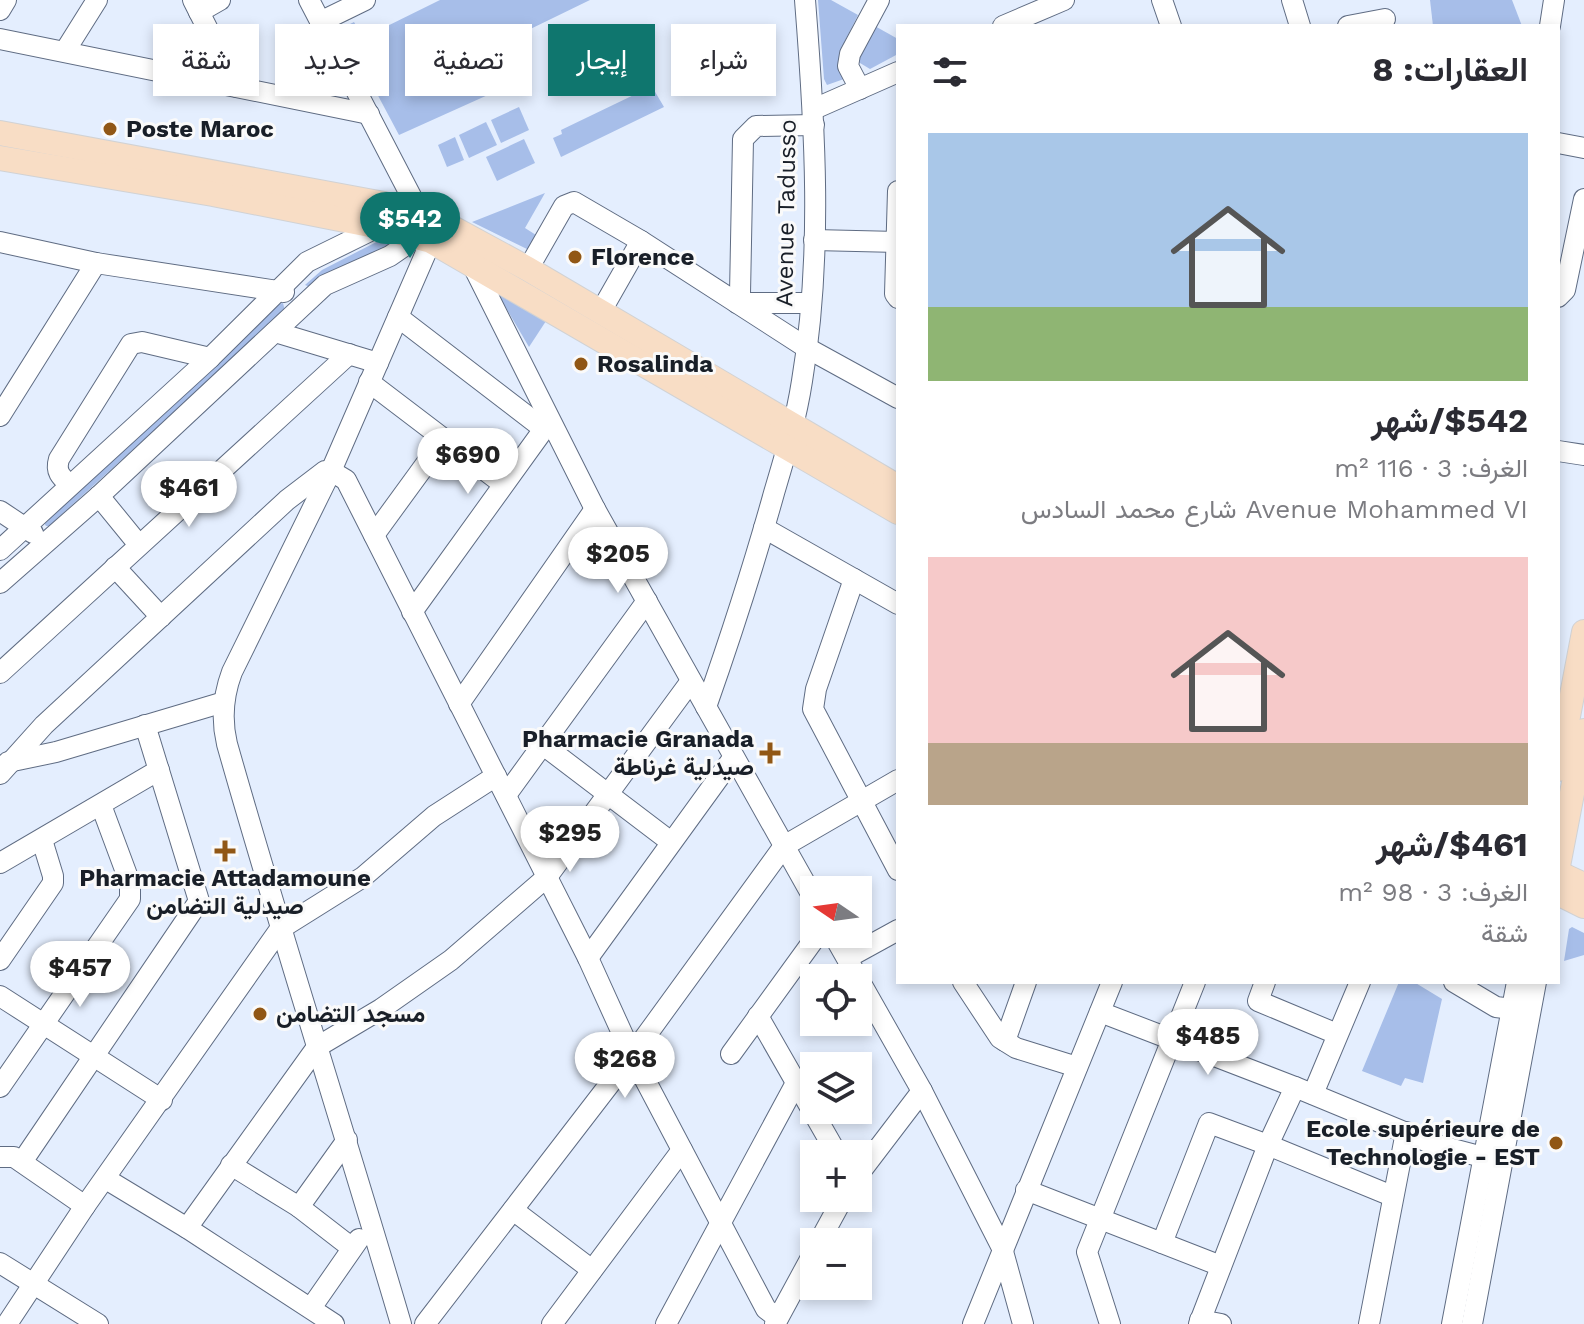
<!DOCTYPE html>
<html lang="ar">
<meta charset="utf-8">
<style>
:root{--surface:#fff;--page:#f2f2f3;--text:#2b2b33;--muted:#7c7c81;--accent:#0f766e}
body{margin:0;font-family:"Work Sans",Vazirmatn,sans-serif;background:var(--page);color:var(--text);direction:rtl;height:100vh;display:flex;flex-direction:column;font-size:30px;white-space:nowrap}
*{box-sizing:border-box;margin:0}
p{font-size:26px;color:var(--muted)}
.icon{flex:none;width:44px;height:44px;fill:none;stroke:currentColor;stroke-width:2;stroke-linecap:round;stroke-linejoin:round}
.map{position:relative;flex:1;overflow:hidden;direction:ltr}
.details{position:absolute;left:896px;top:24px;width:664px;height:960px;display:flex;flex-direction:column;background:var(--surface);border-radius:0px;box-shadow:0 4px 12px #0003;direction:rtl}
.details>*{flex:none}
.hud{position:absolute;left:24px;top:24px;width:752px;height:72px;direction:rtl;display:flex;gap:16px}
.needle{width:52px;rotate:283deg}
.buttons{position:absolute;left:800px;top:876px;display:grid;gap:16px}
.buttons a{display:grid;place-items:center;width:72px;height:72px;border-radius:0px;background:var(--surface);box-shadow:0 4px 12px #0003;font-size:40px}
.price{position:absolute;translate:-50% -68px;padding:0 18px;border-radius:28px;background:#fff;color:#222;font-size:26px;line-height:52px;filter:drop-shadow(0 2px 4px #0008)}
.price::after{content:'';position:absolute;left:50%;top:48px;width:24px;height:18px;margin-left:-12px;background:inherit;clip-path:polygon(0 0,100% 0,50% 100%)}
.price.on{background:var(--accent);color:#fff}
ul{padding:0;list-style:none}
li{display:grid;align-content:center;gap:16px;height:424px;padding:0 32px}
li span{display:grid;place-items:center;height:248px;border-radius:0px;color:#555}
li>.icon{margin-inline-start:auto}
span .icon{width:144px;height:144px;fill:#fffc;stroke-width:1}
li b{font-size:34px}
h2{display:flex;justify-content:space-between;align-items:center;height:96px;padding:0 32px;font-size:34px}
.tag{padding:0 28px;border-radius:0px;background:var(--surface);box-shadow:0 4px 12px #0003;font-size:28px;line-height:72px}
.tag.on{background:var(--accent);color:#fff}
.map>svg:first-child{display:block}
</style>
<div class="map">
<svg width="1584" height="1324" viewBox="0 0 1584 1324">
<rect width="100%" height="100%" fill="#e4eefe"/>
<g fill="#a7bee9">
<polygon points="440,0 590,0 516,36 514,32 505,37 519,81 399,135 342,28 354,22 363,38"/>
<polygon points="818,0 831,0 858,15 839,53 844,79 827,85 824,79"/>
<polygon points="1430,0 1512,0 1522,26 1433,26"/>
<polygon points="873,25 898,39 898,54 870,69 855,60"/>
<polygon points="654,90 664,107 561,157 553,138 562,134 561,130 642,91 644,94"/>
<polygon points="519,107 529,130 501,143 491,120"/>
<polygon points="486,122 497,145 469,158 459,135"/>
<polygon points="455,137 464,160 447,167 438,145"/>
<polygon points="524,139 535,163 497,181 486,157"/>
<polygon points="545,193 525,228 536,235 529,250 472,222"/>
<polygon points="386,237 393,242 392,245 310,287 305,285 322,270"/>
<polygon points="501,293 546,321 529,347 499,296"/>
<polygon points="283,303 285,311 49,526 46,526 43,521 278,304"/>
<polygon points="1572,927 1584,933 1584,955 1564,961 1569,929"/>
<polygon points="1399,982 1414,982 1442,999 1423,1083 1405,1078 1401,1086 1362,1071"/>
</g>
<g fill="none" stroke-linecap="round" stroke-linejoin="round">
<g stroke="#5f6c83" stroke-width="22">
<g id="minor">
<polyline points="193,0 237,87"/>
<polyline points="1162,0 1171,26"/>
<polyline points="1292,0 1300,26"/>
<polyline points="0,10 6,0"/>
<polyline points="199,12 220,0"/>
<polyline points="320,22 365,0"/>
<polyline points="1003,26 1064,0"/>
<polyline points="1348,26 1385,19"/>
<polyline points="1550,26 1554,0"/>
<polyline points="0,39 369,114"/>
<polyline points="65,51 97,0"/>
<polyline points="860,89 848,66 850,54 879,0"/>
<polyline points="814,109 898,72"/>
<polyline points="1558,143 1584,148"/>
<polyline points="898,191 895,294 898,298"/>
<polyline points="814,240 898,242"/>
<polyline points="0,242 96,263 284,292"/>
<polyline points="472,264 595,509 814,899"/>
<polyline points="528,269 564,206 574,202 641,241 807,348 898,398"/>
<polyline points="1558,297 1565,290 1584,199"/>
<polyline points="811,303 737,303 740,294 743,139 756,126 814,125"/>
<polyline points="600,313 641,241"/>
<polyline points="398,317 544,429"/>
<polyline points="275,332 378,363"/>
<polyline points="369,382 503,484"/>
<polyline points="0,416 96,263"/>
<polyline points="1558,451 1584,455"/>
<path d="M 70,485 C 61,477 55,472 59,459 L 131,344 L 142,342 L 210,358"/>
<polyline points="99,496 139,545"/>
<polyline points="0,511 33,533"/>
<polyline points="764,528 898,604"/>
<polyline points="374,535 444,439"/>
<polyline points="0,550 210,358 307,262 368,232 381,216"/>
<polyline points="115,567 161,617"/>
<polyline points="854,579 816,689 813,709 898,870"/>
<polyline points="0,583 99,496 325,285 390,256 403,247 414,226 416,214 412,198 309,0"/>
<polyline points="412,612 544,429 553,428"/>
<polyline points="0,673 349,354"/>
<polyline points="459,704 595,509"/>
<path d="M 706,707 C 731,636 754,565 774,493 C 785,456 796,420 802,381 C 823,256 815,126 805,0"/>
<polyline points="542,744 671,842"/>
<polyline points="8,762 56,752 224,702"/>
<polyline points="0,774 44,725 287,500 325,471 331,471 346,480 588,958 632,1055 766,1309 778,1318"/>
<polyline points="506,795 647,601"/>
<polyline points="0,863 159,770"/>
<polyline points="833,934 922,1091 1002,1248 1023,1324"/>
<polyline points="588,958 733,758"/>
<polyline points="847,958 898,930"/>
<polyline points="0,960 53,883 53,876 42,840"/>
<polyline points="963,982 1000,1038 1016,1048 1077,1067"/>
<polyline points="1265,982 1258,1001 1337,1034"/>
<polyline points="1454,982 1496,1007 1512,1009"/>
<polyline points="0,996 162,1100"/>
<polyline points="1100,1012 1295,1087 1268,1145 1209,1123 1162,1243"/>
<polyline points="758,1016 837,1154"/>
<polyline points="1005,1041 1026,982"/>
<polyline points="731,1054 818,934"/>
<polyline points="0,1087 130,899 130,883 101,805"/>
<polyline points="1295,1087 1433,1144 1494,1160"/>
<polyline points="1313,1094 1360,982"/>
<polyline points="0,1157 14,1157 85,1206"/>
<polyline points="22,1162 199,901 145,725"/>
<polyline points="231,1165 299,1207 352,1248"/>
<polyline points="858,1175 922,1091"/>
<polyline points="106,1179 187,1228 334,1324"/>
<polyline points="1026,1190 1221,1266"/>
<polyline points="299,1207 347,1140"/>
<polyline points="513,1210 592,1270"/>
<polyline points="187,1228 317,1047 381,1009 451,960 547,877 691,681"/>
<polyline points="819,1242 843,1198"/>
<polyline points="0,1263 98,1324"/>
<polyline points="311,1308 359,1239"/>
<polyline points="1200,1320 1221,1324"/>
<polyline points="7,1324 85,1206 280,929 363,877 434,816 496,776"/>
<path d="M 401,1324 C 344,1130 282,938 227,744 C 221,719 223,696 232,672 L 331,471 L 431,241"/>
<polyline points="425,1324 632,1055 784,846 898,780"/>
<polyline points="552,1324 682,1150"/>
<polyline points="666,1324 796,1083"/>
<polyline points="775,1324 814,1252"/>
<polyline points="973,1324 1112,982"/>
<polyline points="1110,1324 1087,1252 1195,982"/>
<polyline points="1199,1324 1268,1145 1392,1196"/>
<polyline points="1369,1324 1406,1132"/>
<polyline points="1452,1324 1517,982"/>
<polyline points="1472,1324 1536,982"/>
</g>
</g>
<g stroke="#d1d2d4" stroke-width="26">
<g id="major">
<polyline points="0,133 384,204 445,224 528,269 898,487"/>
<polyline points="0,158 213,194 375,226 431,241 898,512"/>
<polyline points="1558,769 1584,632"/>
<polyline points="1558,866 1584,731"/>
<polyline points="1558,873 1584,885"/>
<polyline points="1558,893 1584,906"/>
</g>
</g>
<use href="#minor" stroke="#fff" stroke-width="20"/>
<use href="#major" stroke="#f8ddc5" stroke-width="24"/>
</g>
<g fill="#915715" stroke="#fafafa" stroke-width="3">
<circle cx="110" cy="129" r="8"/>
<circle cx="575" cy="257" r="8"/>
<circle cx="581" cy="364" r="8"/>
<path d="M766 741h8v8h8v8h-8v8h-8v-8h-8v-8h8z"/>
<path d="M221 839h8v8h8v8h-8v8h-8v-8h-8v-8h8z"/>
<circle cx="260" cy="1014" r="8"/>
<circle cx="1556" cy="1143" r="8"/>
</g>
<g text-anchor="middle" stroke-width="6" stroke-linejoin="round" paint-order="stroke">
<g font-size="24" font-weight="bold" fill="#191f28" stroke="#fafafa" text-anchor="start">
<text x="126" y="137">Poste Maroc</text>
<text x="591" y="265">Florence</text>
<text x="597" y="372">Rosalinda</text>
<text x="754" y="747" text-anchor="end">Pharmacie Granada<tspan x="754" dy="28">صيدلية غرناطة</tspan></text>
<text x="225" y="886" text-anchor="middle">Pharmacie Attadamoune<tspan x="225" dy="28">صيدلية التضامن</tspan></text>
<text x="276" y="1022">مسجد التضامن</text>
<text x="1540" y="1137" text-anchor="end">Ecole supérieure de<tspan x="1540" dy="28">Technologie - EST</tspan></text>
</g>
<g font-size="24" fill="#191f28" stroke="#fafafa">
<text transform="translate(786 213) rotate(-89)" y="8">Avenue Tadusso</text>
</g>
</g>
</svg>
<div class="buttons">
<a><svg class="needle" viewBox="-14 -14 28 28"><path d="M0-13l5 13h-10z" fill="#e53935"/><path d="M0 13l5-13h-10z" fill="#7c7c81"/></svg></a>
<a><svg class="icon" aria-label="locate" viewBox="0 0 24 24"><circle cx="12" cy="12" r="6"/><path d="M12 2v4M12 18v4M2 12h4M18 12h4"/></svg></a>
<a><svg class="icon" aria-label="layers" viewBox="0 0 24 24"><path d="M12 4l9 5-9 5-9-5zM3 14l9 5 9-5"/></svg></a>
<a>+</a>
<a>−</a>
</div>
<b class="price on" style="left:410px;top:260px">$542</b>
<b class="price" style="left:468px;top:496px">$690</b>
<b class="price" style="left:189px;top:529px">$461</b>
<b class="price" style="left:618px;top:595px">$205</b>
<b class="price" style="left:570px;top:874px">$295</b>
<b class="price" style="left:80px;top:1009px">$457</b>
<b class="price" style="left:1208px;top:1077px">$485</b>
<b class="price" style="left:625px;top:1100px">$268</b>
<div class="hud">
<a class="tag">شراء</a>
<a class="tag on">إيجار</a>
<a class="tag">تصفية</a>
<a class="tag">جديد</a>
<a class="tag">شقة</a>
</div>
<section class="details">
<h2>العقارات: 8<svg class="icon" aria-label="filters" viewBox="0 0 24 24"><path d="M4 7h16M4 17h16"/><circle cx="9" cy="7" r="2"/><circle cx="15" cy="17" r="2"/></svg></h2>
<ul>
<li><span style="background:linear-gradient(#a9c7e8 70%,#8fb573 0)"><svg class="icon" aria-label="home" viewBox="0 0 24 24"><path d="M3 11l9-7 9 7M6 9v11h12V9"/></svg></span><div><b>$542/شهر</b><p>الغرف: 3 · 116 m²</p><p>Avenue Mohammed VI شارع محمد السادس</p></div></li>
<li><span style="background:linear-gradient(#f6c9c9 75%,#b9a48a 0)"><svg class="icon" aria-label="home" viewBox="0 0 24 24"><path d="M3 11l9-7 9 7M6 9v11h12V9"/></svg></span><div><b>$461/شهر</b><p>الغرف: 3 · 98 m²</p><p>شقة</p></div></li>
</ul>
</section>
</div>
